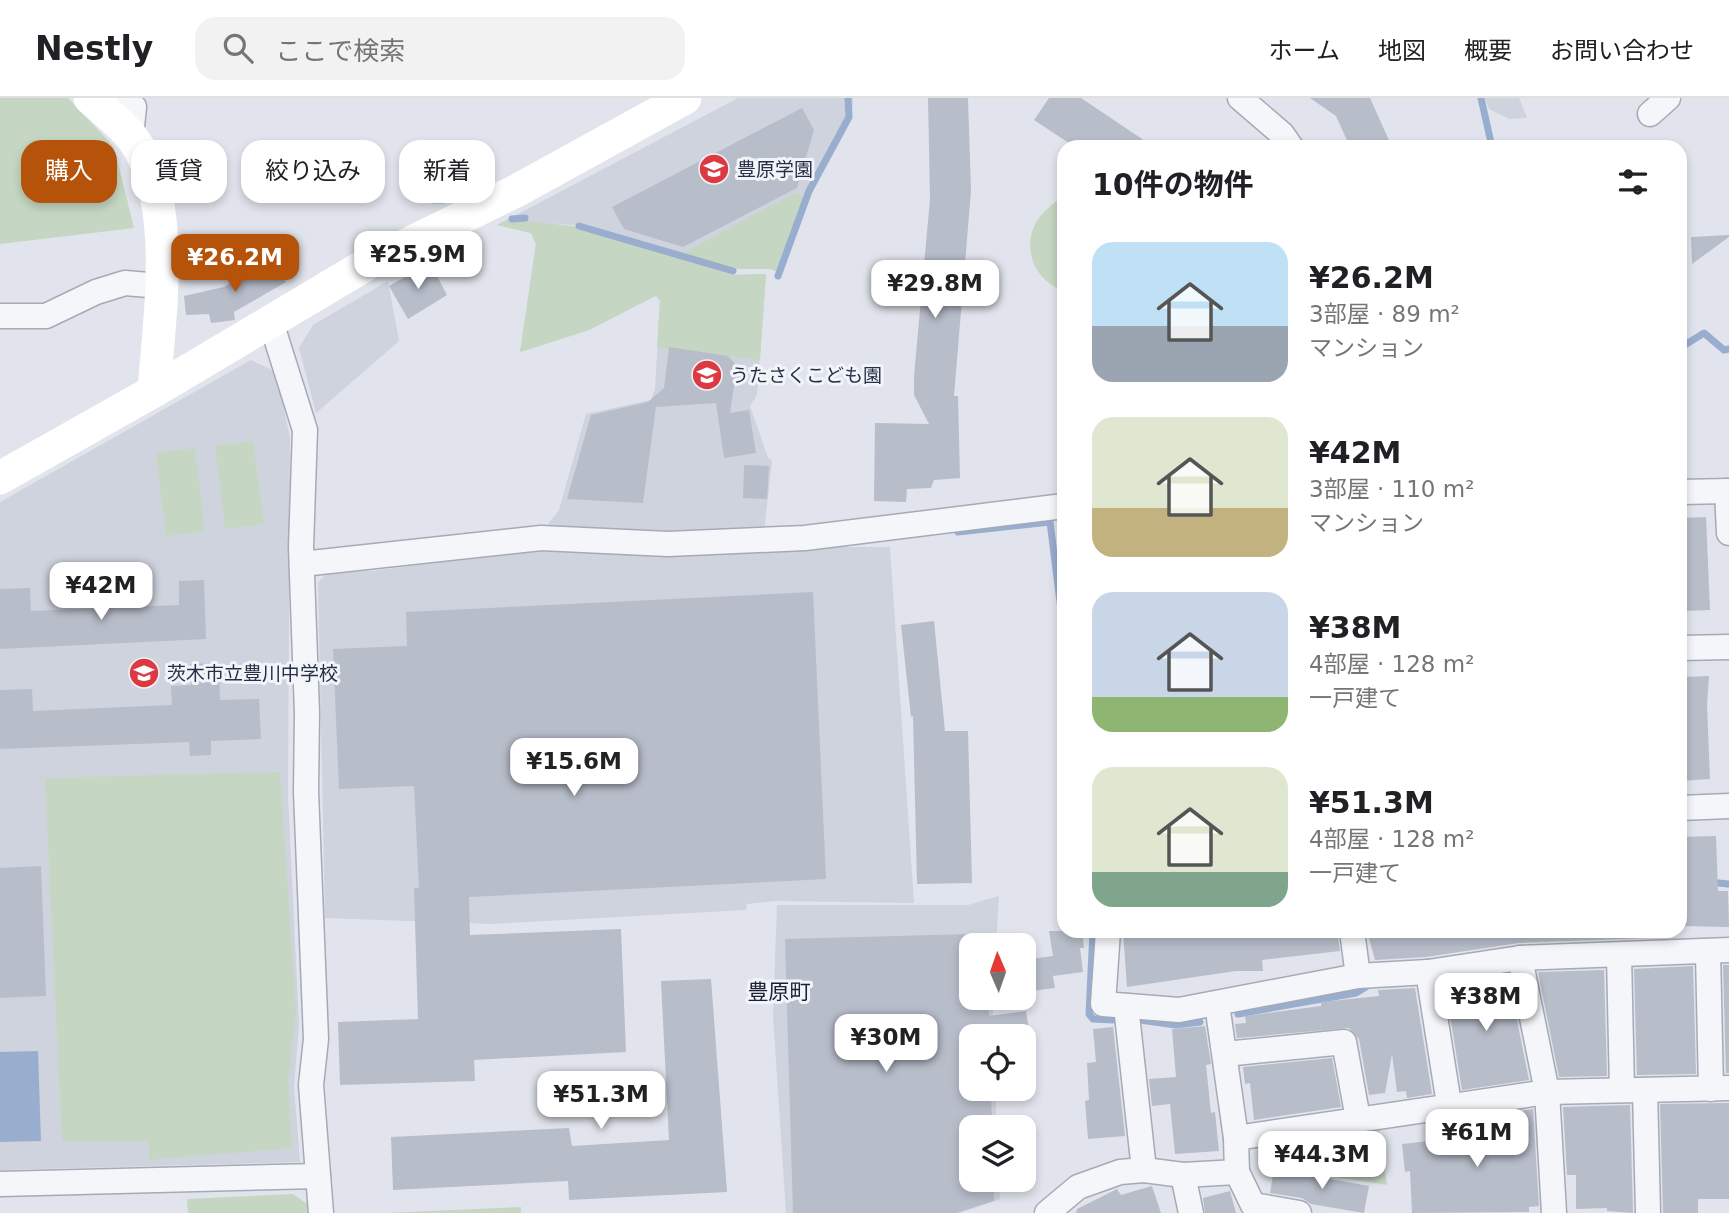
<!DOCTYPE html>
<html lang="ja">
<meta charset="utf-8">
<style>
:root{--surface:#fff;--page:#f2f2f2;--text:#202124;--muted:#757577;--line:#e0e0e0;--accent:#b45309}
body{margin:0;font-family:"DejaVu Sans","Noto Sans JP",sans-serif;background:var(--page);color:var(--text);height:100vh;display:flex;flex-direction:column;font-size:26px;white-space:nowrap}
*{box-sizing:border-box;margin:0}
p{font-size:23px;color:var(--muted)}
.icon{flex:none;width:38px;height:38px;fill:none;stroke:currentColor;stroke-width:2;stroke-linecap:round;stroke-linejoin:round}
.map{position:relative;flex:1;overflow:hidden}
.sheet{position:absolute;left:1057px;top:42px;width:630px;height:798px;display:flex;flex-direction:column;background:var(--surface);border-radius:21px;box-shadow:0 4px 10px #0003}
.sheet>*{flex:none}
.banner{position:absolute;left:21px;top:42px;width:665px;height:63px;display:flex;gap:14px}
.needle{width:46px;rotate:358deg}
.tools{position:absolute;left:959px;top:835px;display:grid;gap:14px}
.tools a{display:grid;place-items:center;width:77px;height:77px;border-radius:14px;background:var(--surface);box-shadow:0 4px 10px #0003;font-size:35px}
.price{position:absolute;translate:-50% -60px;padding:0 16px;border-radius:14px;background:#fff;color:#222;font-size:23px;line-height:46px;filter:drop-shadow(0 2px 4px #0008)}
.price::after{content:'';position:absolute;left:50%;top:42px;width:21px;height:16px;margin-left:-10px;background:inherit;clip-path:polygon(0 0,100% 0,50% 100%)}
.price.selected{background:var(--accent);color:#fff}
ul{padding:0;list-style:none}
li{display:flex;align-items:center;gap:21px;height:175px;padding:0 35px}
li span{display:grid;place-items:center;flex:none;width:196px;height:140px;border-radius:21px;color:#555}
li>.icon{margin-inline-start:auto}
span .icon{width:84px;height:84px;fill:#fffc;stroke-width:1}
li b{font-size:30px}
h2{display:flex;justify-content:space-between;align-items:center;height:84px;padding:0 35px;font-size:30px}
.tag{padding:0 24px;border-radius:21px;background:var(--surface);box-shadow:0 4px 10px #0003;font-size:24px;line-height:63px}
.tag.selected{background:var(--accent);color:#fff}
header{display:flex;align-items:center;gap:42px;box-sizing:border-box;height:98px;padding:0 35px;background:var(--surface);border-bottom:2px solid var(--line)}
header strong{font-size:33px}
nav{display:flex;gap:38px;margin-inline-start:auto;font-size:24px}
.search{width:490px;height:63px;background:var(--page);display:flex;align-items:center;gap:18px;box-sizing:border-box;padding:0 24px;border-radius:21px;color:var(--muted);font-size:26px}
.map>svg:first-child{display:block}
</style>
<header>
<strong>Nestly</strong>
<div class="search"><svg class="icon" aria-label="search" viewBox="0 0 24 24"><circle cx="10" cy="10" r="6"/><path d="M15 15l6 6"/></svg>ここで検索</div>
<nav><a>ホーム</a><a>地図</a><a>概要</a><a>お問い合わせ</a></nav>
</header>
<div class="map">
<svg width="1729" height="1115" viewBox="0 0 1729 1115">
<rect width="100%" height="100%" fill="#e1e4ec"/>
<g fill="#cfd3de">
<polygon points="738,0 853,0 852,20 810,99 782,177 771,171 732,171 584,128 548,125 579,129 734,177 766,176 757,297 750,308 768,360 772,363 764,434 644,434 546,429 559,412 586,316 651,302 655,291 660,203 656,198 589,232 520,254 536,146 531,135 497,127"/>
<polygon points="1485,0 1519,0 1527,20 1509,21 1489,11"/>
<polygon points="388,183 399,243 316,315 299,250 313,227"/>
<polygon points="251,262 276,274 290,340 288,698 299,926 294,989 300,1064 0,1072 0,404"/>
<polygon points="555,449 890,449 914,805 775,803 747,806 746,812 492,826 325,820 318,485 328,474 373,473"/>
<polygon points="999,798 996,847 971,847 971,900 993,900 993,938 971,938 971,990 995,991 997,1029 971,1029 971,1082 999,1082 1000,1101 960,1115 786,1115 773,918 777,807 968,807"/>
</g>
<g fill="#c5d6c2">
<polygon points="0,0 68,0 114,49 134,130 0,146"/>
<polygon points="795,95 805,99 778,174 771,171 732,171 681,156"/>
<path d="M 1064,100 L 1064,193 C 1029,181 1018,138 1046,112 C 1052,107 1056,102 1064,100 Z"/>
<polygon points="508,121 579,129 734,177 766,176 760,262 657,249 660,203 656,197 589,232 520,254 536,146 531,135 497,127"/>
<polygon points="253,343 264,426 225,431 215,348"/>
<polygon points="195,350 205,433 166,438 156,355"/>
<polygon points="280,674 296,915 288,984 292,1050 149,1062 149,1043 62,1043 45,680"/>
<polygon points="1378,1029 1387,1087 1292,1072 1288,1043"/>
<polygon points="293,1096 307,1106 308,1115 188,1115 187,1101"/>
<polygon points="521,1109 521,1115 386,1115"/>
</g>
<polygon fill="#99adcf" points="38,953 41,1043 0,1044 0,954"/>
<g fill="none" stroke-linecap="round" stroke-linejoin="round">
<g stroke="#99adcf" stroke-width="7">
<polyline points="1481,0 1492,49"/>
<polyline points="434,102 443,102"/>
<polyline points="512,121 525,120"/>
<polyline points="579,128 733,173"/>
<polyline points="778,178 809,93 849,19 848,0"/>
<polyline points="1680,250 1704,235 1724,252 1729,251"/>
<polyline points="958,434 1050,424 1064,535"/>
<polyline points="1709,784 1728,786"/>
<polyline points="1093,833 1089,916 1093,921 1113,922"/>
<polyline points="1238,916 1356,895 1366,889"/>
<polyline points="1140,922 1176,927 1200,924"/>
</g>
</g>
<g fill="#b8bdca">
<polygon points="928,0 968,0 971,93 954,298 958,298 960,380 934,382 931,390 907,391 906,404 874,403 875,325 929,326 914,297 914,278 930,101"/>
<polygon points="1049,0 1081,0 1154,49 1075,49 1034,22"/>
<polygon points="1310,0 1370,0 1392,49 1350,49 1336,18"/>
<polygon points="802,10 814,32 797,90 683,149 624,131 612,109"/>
<polygon points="1729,137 1729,139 1692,166 1691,139"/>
<polygon points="272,161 286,184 234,214 235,222 211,225 209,216 186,217 184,198 224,189"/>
<polygon points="430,165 447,197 408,221 389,188"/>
<polygon points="669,249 728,258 737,268 730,315 749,312 756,355 724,360 716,305 656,309 643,405 567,401 591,317 648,304 664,290"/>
<polygon points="744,367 769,368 767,401 743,400"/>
<polygon points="1706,419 1710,512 1685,513 1680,420"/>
<polygon points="204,482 206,541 0,551 0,491 30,490 31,513 179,507 179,483"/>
<polygon points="813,494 826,781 469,799 470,837 621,831 626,954 474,962 475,983 340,987 338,924 418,921 414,790 419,790 414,688 339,691 333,551 407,548 406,514"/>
<polygon points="934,523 945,633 968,633 972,785 917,786 913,618 911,619 901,527"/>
<polygon points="219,565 220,602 259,601 261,641 211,643 211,657 190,658 189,644 0,651 0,592 32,591 33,613 172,607 171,588 191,587 190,566"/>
<polygon points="1709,578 1707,607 1710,681 1680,683 1683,579"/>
<polygon points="1716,738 1718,793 1728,793 1729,829 1680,828 1680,739"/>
<polygon points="41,768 46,898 0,900 0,770"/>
<polygon points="1049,833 1082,833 1084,850 1080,850 1083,874 1053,878 1055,890 1024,894 1024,862 1053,858"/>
<polygon points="1123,833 1240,833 1240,836 1337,833 1340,853 1262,862 1263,873 1236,873 1127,889"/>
<polygon points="1367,833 1647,833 1647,840 1519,845 1426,859 1375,862"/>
<polygon points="971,836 971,900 988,900 989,918 1026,913 1030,938 971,938 971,990 991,990 992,1029 971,1029 971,1082 993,1082 994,1103 956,1115 793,1115 785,841"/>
<polygon points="1723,867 1729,867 1729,975 1726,975"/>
<polygon points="1693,868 1696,976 1637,977 1634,871"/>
<polygon points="1604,872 1607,978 1559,979 1538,874"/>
<polygon points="1508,877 1529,982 1462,992 1445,886"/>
<polygon points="711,881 727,1094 569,1102 568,1083 393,1092 391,1039 569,1030 572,1048 669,1042 661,883"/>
<polygon points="1415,890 1432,996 1407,1000 1406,993 1397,994 1392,956 1385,995 1369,997 1359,941 1349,930 1237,940 1235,926 1246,925 1245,918 1321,908 1321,904 1379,898 1378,892"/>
<polygon points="1205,928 1211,966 1206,967 1211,1015 1215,1014 1219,1053 1175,1056 1170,1006 1152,1008 1149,981 1176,979 1172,931"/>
<polygon points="1113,929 1125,1038 1088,1041 1085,1003 1089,1002 1087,965 1096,964 1093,931"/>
<polygon points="1332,960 1341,1009 1254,1022 1250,985 1245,986 1243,969"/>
<polygon points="1729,1005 1729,1101 1698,1101 1698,1115 1663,1115 1660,1006"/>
<polygon points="1630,1007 1633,1115 1607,1113 1607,1110 1576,1111 1576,1077 1567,1077 1563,1009"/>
<polygon points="1533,1011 1539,1108 1529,1109 1529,1114 1412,1115 1410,1073 1405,1074 1402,1046 1429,1043 1428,1036 1447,1034 1448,1041 1482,1038 1487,1018"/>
<polygon points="1290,1074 1369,1088 1364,1115 1311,1106 1302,1100 1270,1095 1273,1077"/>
<polygon points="1152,1088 1161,1115 1076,1115 1077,1111 1117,1091 1121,1097"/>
<polygon points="1230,1093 1236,1115 1205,1115 1203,1100"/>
</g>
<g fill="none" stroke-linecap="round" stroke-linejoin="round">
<g stroke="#a5aab7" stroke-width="27">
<g id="street">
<polyline points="125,0 134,9 131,38"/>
<polyline points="1240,0 1282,36 1291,49"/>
<polyline points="1650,16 1668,0"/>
<polyline points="0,218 46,218 96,194 125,185 161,188"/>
<polyline points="271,224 305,332 301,449 307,615 306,694 316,941 311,987 321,1115"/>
<polyline points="1727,393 1729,435"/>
<polyline points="1680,394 1729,393"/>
<polyline points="302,466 541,440 668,446 805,440 1064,408"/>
<polyline points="1680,550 1729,549"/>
<polyline points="1680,710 1729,708"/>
<polyline points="1108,833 1103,906 1179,912 1358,878 1428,874 1520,860 1729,852"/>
<polyline points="1352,833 1358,878"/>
<polyline points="1708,855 1711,991"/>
<polyline points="1619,858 1622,992"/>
<polyline points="1520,860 1547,994 1554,1115"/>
<polyline points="1428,874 1449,1006"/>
<polyline points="1126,908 1144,1072"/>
<polyline points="1225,956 1344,944 1358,1021"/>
<polyline points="1645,992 1648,1115"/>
<polyline points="1236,1040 1547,994 1729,990"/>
<polyline points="1237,1074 1253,1107 1299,1115"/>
<polyline points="1183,1077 1191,1115"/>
<polyline points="0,1086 318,1078"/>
<polyline points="1047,1115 1078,1089 1120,1074 1144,1072 1183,1077 1237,1074 1236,1040 1217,906"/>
</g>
</g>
<use href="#street" stroke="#f5f6f9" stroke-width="24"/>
<g stroke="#fff" stroke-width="33">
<path d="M 90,0 C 104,13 121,25 133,41 C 178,102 159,221 154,293"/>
<polyline points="0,380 154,293 367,166 516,93 685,0"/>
</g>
</g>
<defs>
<g id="school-disc" transform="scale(1.575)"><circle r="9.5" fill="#dd3941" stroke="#f1f4f8"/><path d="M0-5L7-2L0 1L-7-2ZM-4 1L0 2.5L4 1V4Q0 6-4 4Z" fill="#fff"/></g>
</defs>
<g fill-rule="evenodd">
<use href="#school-disc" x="714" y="71"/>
<use href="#school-disc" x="707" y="277"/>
<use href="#school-disc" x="144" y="575"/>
</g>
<g text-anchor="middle" stroke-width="6" stroke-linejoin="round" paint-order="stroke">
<g font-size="19" fill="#272f46" stroke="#f1f4f8" text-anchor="start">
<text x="737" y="78">豊原学園</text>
<text x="730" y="284">うたさくこども園</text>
<text x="167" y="582">茨木市立豊川中学校</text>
</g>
<g font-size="21" fill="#1a2036" stroke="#f1f4f8">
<text x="779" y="901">豊原町</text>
</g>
</g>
</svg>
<div class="tools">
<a><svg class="needle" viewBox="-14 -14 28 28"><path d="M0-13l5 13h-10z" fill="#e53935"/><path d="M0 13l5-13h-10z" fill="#757577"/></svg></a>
<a><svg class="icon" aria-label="locate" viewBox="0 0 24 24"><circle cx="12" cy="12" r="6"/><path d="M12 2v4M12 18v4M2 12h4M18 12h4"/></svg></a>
<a><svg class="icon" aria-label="layers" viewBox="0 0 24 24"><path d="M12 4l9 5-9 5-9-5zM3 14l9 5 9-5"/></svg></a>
</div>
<b class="price" style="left:418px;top:193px">¥25.9M</b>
<b class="price selected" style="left:235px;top:196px">¥26.2M</b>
<b class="price" style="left:935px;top:222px">¥29.8M</b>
<b class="price" style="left:101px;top:524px">¥42M</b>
<b class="price" style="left:574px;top:700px">¥15.6M</b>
<b class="price" style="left:1486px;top:935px">¥38M</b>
<b class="price" style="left:886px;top:976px">¥30M</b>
<b class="price" style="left:601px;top:1033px">¥51.3M</b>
<b class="price" style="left:1477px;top:1071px">¥61M</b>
<b class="price" style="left:1322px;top:1093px">¥44.3M</b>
<div class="banner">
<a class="tag selected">購入</a>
<a class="tag">賃貸</a>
<a class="tag">絞り込み</a>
<a class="tag">新着</a>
</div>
<section class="sheet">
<h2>10件の物件<svg class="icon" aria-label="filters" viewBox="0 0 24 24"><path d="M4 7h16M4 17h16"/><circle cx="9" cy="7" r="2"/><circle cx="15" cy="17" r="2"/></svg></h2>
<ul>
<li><span style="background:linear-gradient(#bfe0f5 60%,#9aa5b1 0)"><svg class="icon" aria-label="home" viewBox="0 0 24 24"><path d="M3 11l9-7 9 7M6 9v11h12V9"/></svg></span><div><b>¥26.2M</b><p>3部屋 · 89 m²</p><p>マンション</p></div></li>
<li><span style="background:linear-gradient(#dfe7d0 65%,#c2b280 0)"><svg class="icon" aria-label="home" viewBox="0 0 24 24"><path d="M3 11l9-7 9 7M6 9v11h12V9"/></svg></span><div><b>¥42M</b><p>3部屋 · 110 m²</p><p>マンション</p></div></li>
<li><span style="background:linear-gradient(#c9d6e8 75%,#8fb573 0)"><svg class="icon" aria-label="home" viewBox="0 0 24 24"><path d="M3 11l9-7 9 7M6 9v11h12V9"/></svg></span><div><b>¥38M</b><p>4部屋 · 128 m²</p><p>一戸建て</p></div></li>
<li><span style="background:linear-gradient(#dfe7d0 75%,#7fa58c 0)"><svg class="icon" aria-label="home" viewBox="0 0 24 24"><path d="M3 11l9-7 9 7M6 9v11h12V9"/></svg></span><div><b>¥51.3M</b><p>4部屋 · 128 m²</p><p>一戸建て</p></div></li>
</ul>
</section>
</div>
